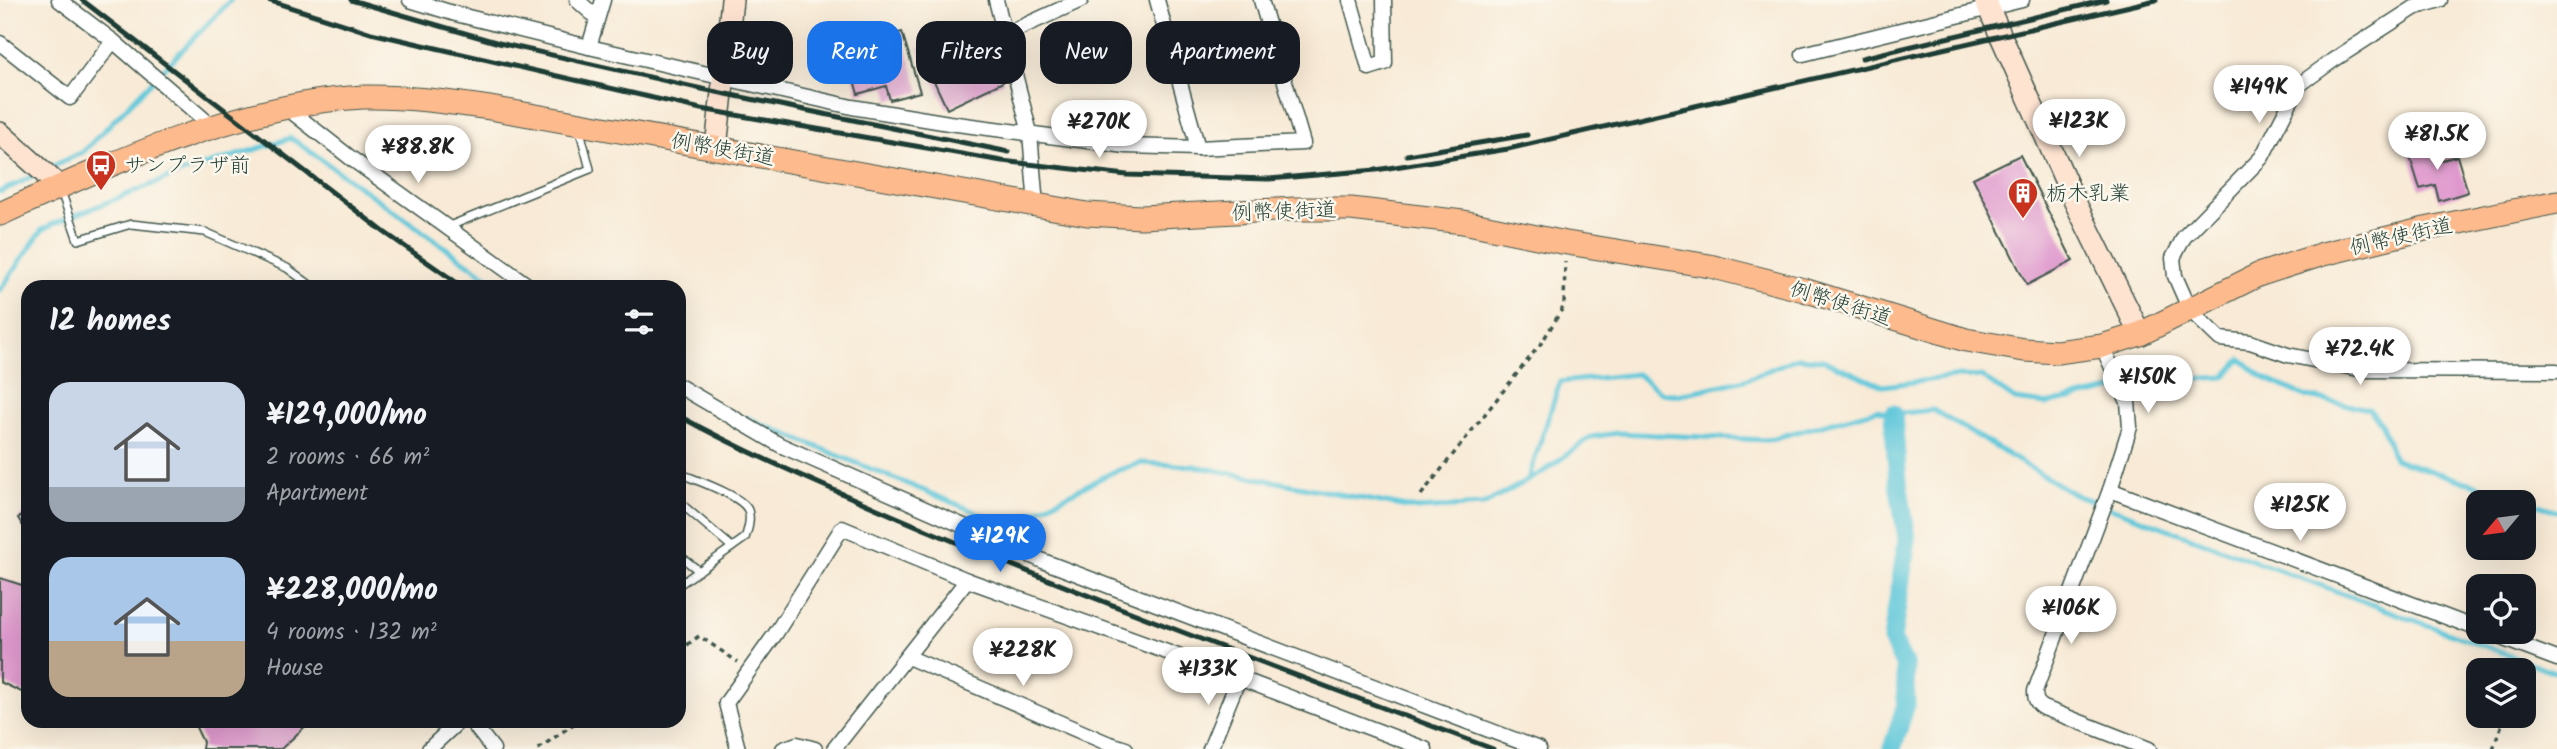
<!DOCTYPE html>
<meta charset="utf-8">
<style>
:root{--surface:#171b24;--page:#20242c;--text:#f1f3f6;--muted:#9ea1a6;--accent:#1a73e8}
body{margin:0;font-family:Kalam,"Klee One",sans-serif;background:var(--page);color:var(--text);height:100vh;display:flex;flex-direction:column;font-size:26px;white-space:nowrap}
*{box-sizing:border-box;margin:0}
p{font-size:23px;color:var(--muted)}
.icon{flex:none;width:38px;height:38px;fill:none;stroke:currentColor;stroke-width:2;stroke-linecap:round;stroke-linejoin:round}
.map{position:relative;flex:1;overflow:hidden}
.sheet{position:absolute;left:21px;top:280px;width:665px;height:448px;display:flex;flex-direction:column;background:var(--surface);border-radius:21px;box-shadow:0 7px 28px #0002}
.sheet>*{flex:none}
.hud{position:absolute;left:707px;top:21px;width:665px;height:63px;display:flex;gap:14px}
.needle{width:46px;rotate:241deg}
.fabs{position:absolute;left:2466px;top:490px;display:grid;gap:14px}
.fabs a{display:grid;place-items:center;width:70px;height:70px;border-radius:14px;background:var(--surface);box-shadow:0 7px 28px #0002;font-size:35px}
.price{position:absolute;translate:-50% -60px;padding:0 16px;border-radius:24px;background:#fff;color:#222;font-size:23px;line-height:46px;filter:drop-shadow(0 2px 4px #0008)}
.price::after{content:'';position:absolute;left:50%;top:42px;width:21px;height:16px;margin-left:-10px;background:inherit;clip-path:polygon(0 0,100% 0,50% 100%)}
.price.active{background:var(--accent);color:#fff}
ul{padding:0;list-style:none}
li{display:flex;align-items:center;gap:21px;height:175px;padding:0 28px}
li span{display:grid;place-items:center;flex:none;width:196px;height:140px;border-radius:21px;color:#555}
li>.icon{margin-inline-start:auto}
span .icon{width:84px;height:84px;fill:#fffc;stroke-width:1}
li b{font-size:30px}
h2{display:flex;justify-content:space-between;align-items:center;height:84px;padding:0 28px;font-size:30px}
.tag{padding:0 24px;border-radius:21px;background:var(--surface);box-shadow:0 7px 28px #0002;font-size:24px;line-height:63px}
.tag.active{background:var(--accent);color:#fff}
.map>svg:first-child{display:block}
</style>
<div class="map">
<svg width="2557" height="749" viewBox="0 0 2557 749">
<rect width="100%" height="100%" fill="#fbf7ec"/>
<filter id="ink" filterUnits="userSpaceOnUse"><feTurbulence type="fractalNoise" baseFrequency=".0143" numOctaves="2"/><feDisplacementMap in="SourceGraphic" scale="14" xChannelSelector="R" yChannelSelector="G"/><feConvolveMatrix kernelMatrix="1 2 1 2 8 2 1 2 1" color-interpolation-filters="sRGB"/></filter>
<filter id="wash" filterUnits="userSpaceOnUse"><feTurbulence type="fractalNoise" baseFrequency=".00686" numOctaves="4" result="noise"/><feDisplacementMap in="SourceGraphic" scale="28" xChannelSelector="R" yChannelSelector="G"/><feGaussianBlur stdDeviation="1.57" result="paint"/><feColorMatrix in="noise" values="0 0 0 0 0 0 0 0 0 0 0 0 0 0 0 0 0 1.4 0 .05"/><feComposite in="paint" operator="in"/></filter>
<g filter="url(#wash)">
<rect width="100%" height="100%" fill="#f8ead6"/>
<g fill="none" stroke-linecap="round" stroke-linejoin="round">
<g stroke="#5ec7da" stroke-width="5">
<polyline points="47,169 83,152 231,0"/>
<polyline points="0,192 38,174"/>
<polyline points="0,290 42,230 53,224 181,173 291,138 501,287"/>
<polyline points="747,418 1000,522 1026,516 1113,472 1141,463 1194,466 1417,509 1483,505 1543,472 1591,437 1618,433 1767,440 1877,410 1893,414 1933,410 2076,495 2557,673"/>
<polyline points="1528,480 1560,382 1637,374 1662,393 1678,395 1745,380 1797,358 1823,360 1883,386 1960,376 1982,377 2015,400 2046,404 2154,381 2225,377 2241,359 2262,377 2307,397 2369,409 2382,425 2394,459 2557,511"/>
</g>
<polyline stroke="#5ec7da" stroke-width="19" points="1892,749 1906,704 1905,666 1892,640 1907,539 1898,482 1893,414"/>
</g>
<g id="blocks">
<g fill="#df98cd">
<polygon points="975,23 1003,82 947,109 919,49"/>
<polygon points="902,32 920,92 890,100 886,86 858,94 845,49"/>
<polygon points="2429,141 2435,162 2457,156 2468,192 2439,201 2435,185 2420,189 2407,147"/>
<polygon points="2020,155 2073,261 2027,285 1973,178"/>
<polygon points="28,511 28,534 18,518"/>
<polygon points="0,578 28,587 28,695 0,682"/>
<polygon points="193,721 311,721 281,749 202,749 203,742"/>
</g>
</g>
</g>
<g filter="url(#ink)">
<use href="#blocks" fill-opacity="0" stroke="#40574c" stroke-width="2"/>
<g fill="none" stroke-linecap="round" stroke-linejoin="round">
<g stroke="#40574c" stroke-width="10">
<g id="lane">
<polyline points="61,191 78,240 131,224 205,232 287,268 313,287"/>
<polyline points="447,227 590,169 579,127"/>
<path d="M 679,473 C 695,480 741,495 748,510 C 751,518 748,530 745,538 L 679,585"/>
<polyline points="679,502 732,547"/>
<polyline points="679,555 699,571"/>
</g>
</g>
<g stroke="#40574c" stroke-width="17">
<g id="street">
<polyline points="59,0 113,41 214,128"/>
<polyline points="410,0 456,14 589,47 852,107 949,123 1126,146 1198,148 1303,143 1261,0"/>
<polyline points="577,0 597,18"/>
<polyline points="996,0 1030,133 1036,206"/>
<polyline points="1157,0 1198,148"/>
<polyline points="1350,0 1369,68 1385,63 1384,0"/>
<polyline points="2440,0 2414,8 2332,61 2299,85 2262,157 2184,237 2173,258 2175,276 2190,310 2220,339 2250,342 2288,355 2364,370 2557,371"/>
<polyline points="1006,34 1081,0"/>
<polyline points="0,43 70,98 113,41"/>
<polyline points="589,47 603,0"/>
<polyline points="1803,54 2022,0"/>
<polyline points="287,108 352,159 530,287"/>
<path d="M 2102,346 L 2128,402 L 2130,427 L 2110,490 L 2035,691 C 2035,700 2037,704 2044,708 L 2149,749"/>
<polyline points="679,386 780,445 1043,561 1539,749"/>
<polyline points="2110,490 2478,629"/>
<polyline points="2485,632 2557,659"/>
<polyline points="908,657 1107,743 1126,749"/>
<polyline points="471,721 493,749"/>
<polyline points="429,749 459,721"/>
<polyline points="738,749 726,703 776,633 842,528 967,580 1239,678 1425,749"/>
<polyline points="783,749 797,744 815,749"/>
<polyline points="834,749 967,580"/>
<polyline points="1210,749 1239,678"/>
</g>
</g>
<g stroke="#40574c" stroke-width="24">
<g id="secondary">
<polyline points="1985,0 2074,200 2140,334"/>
<polyline points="0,133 60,187"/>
<polyline points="716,148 732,0"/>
</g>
</g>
<g stroke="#40574c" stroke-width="25">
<path id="primary" d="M 0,214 C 109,164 241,103 363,97 C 405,96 447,102 490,108 L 1087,214 L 1141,217 L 1295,209 L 1351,209 L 1463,222 L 1561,242 L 1710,266 L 1804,290 L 1966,340 L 2024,350 L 2057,352 L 2102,346 L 2140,334 L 2258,275 L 2323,254 L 2425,229 L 2557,202"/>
</g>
<g stroke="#40574c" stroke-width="3.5" stroke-dasharray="5 5" stroke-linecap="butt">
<polyline points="1421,495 1542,342 1564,306 1565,262"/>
<polyline points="679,651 699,636 738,662"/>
<polyline points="538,749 578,721"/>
<polyline points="2493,749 2505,716"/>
</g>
<use href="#lane" stroke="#fff" stroke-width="7"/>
<use href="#street" stroke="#fff" stroke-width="14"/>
<use href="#secondary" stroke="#fee3d1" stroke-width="21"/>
<use href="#primary" stroke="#fcba8d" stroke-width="23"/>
<g stroke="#1f3d34" stroke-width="5">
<polyline points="82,0 384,232 463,287"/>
<polyline points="268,0 371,33 701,109 1002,161 1127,175 1269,179 1376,170 1508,149 2156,0"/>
<polyline points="351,0 499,43 702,89 1009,152"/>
<polyline points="1862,58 2106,0"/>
<polyline points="1407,155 1527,135"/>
<path d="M 679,416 C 760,460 845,495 929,531 C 1115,609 1304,678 1493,749"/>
</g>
</g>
</g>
<defs>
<g id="bus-pin" transform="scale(1.575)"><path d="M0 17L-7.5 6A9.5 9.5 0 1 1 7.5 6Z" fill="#c8321e" stroke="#fbf7ec"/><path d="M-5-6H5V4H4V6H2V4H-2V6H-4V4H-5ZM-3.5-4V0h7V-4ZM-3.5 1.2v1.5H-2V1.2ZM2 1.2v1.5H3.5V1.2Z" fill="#fff"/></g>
<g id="building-pin" transform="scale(1.575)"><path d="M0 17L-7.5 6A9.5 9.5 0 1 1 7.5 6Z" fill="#c8321e" stroke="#fbf7ec"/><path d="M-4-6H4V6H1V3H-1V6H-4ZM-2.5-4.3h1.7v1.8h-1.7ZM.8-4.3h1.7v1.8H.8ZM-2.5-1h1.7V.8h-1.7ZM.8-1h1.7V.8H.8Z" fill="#fff"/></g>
</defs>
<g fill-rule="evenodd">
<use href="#bus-pin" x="101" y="165"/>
<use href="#building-pin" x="2023" y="193"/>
</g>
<g text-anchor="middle" stroke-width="5" stroke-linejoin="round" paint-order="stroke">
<g font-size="21" fill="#1f3d34" stroke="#fbf7ec">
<text transform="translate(723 149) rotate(10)" y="7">例幣使街道</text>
<text transform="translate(1284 211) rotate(-2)" y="7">例幣使街道</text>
<text transform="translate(2401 236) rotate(-13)" y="7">例幣使街道</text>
<text transform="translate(1841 303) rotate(17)" y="7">例幣使街道</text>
</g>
<g font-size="21" fill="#1f3d34" stroke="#fbf7ec" text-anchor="start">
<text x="124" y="172">サンプラザ前</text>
<text x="2046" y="200">栃木乳業</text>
</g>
</g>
</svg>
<div class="fabs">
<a><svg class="needle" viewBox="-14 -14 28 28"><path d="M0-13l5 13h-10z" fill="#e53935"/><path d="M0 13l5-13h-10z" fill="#9ea1a6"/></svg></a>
<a><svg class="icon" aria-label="locate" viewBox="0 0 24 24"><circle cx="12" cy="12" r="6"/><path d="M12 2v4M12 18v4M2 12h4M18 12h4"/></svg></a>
<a><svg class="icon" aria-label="layers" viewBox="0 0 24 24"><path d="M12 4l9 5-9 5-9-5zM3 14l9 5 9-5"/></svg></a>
</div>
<b class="price" style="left:2259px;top:125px">¥149K</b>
<b class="price" style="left:2079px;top:159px">¥123K</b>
<b class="price" style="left:1099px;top:160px">¥270K</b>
<b class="price" style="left:2437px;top:172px">¥81.5K</b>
<b class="price" style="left:418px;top:185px">¥88.8K</b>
<b class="price" style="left:2360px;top:387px">¥72.4K</b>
<b class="price" style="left:2148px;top:415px">¥150K</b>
<b class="price" style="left:2300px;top:543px">¥125K</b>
<b class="price active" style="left:1000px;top:574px">¥129K</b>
<b class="price" style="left:2071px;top:646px">¥106K</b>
<b class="price" style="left:1023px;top:688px">¥228K</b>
<b class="price" style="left:1208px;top:707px">¥133K</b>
<div class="hud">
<a class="tag">Buy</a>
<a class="tag active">Rent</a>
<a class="tag">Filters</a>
<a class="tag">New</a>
<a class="tag">Apartment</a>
</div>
<section class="sheet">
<h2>12 homes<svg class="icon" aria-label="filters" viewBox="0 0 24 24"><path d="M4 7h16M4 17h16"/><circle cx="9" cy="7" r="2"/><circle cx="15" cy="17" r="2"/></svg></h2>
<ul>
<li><span style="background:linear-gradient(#c9d6e8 75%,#9aa5b1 0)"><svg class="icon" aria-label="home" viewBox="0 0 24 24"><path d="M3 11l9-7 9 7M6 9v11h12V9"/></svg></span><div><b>¥129,000/mo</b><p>2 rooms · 66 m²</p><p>Apartment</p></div></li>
<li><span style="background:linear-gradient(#a9c7e8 60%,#b9a48a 0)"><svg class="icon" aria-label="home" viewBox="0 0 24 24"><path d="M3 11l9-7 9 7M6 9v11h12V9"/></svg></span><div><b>¥228,000/mo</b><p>4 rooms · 132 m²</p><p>House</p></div></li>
</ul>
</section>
</div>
